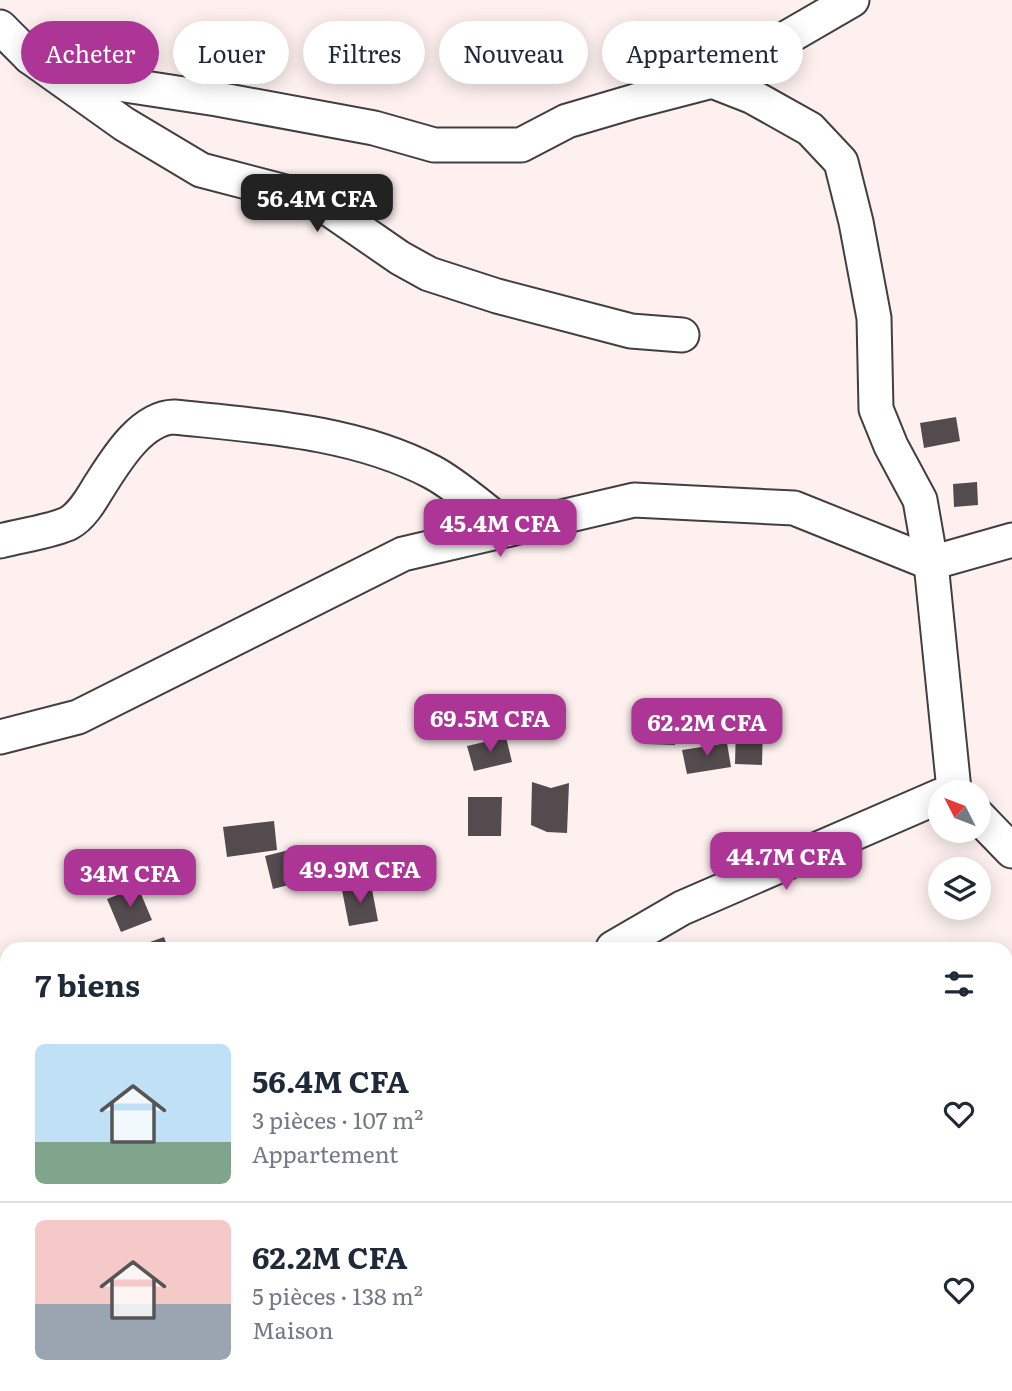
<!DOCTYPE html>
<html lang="fr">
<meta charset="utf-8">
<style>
:root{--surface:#fff;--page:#f2f2f3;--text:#1f2937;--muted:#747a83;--line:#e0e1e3;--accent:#ad3595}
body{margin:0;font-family:Literata,serif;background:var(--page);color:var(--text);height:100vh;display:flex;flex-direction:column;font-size:26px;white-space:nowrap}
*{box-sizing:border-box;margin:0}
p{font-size:23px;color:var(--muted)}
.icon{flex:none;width:38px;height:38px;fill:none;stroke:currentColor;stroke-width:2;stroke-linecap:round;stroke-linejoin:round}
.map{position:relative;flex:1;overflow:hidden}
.side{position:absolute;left:0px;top:942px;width:1013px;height:450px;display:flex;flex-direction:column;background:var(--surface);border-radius:21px 21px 0 0;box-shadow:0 4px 18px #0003}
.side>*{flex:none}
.top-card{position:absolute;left:21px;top:21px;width:971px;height:63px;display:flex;gap:14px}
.needle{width:46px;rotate:312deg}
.controls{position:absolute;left:928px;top:780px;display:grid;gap:14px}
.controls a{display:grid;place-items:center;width:63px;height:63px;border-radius:50%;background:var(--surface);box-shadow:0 4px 18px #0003;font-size:35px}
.price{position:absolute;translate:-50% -60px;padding:0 16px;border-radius:14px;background:var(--accent);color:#fff;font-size:23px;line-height:46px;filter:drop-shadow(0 2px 4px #0008)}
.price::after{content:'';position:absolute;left:50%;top:42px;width:21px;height:16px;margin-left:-10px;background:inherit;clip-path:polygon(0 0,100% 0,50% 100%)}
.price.selected{background:#222;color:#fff}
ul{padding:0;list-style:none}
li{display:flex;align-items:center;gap:21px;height:175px;padding:0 35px}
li+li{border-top:2px solid var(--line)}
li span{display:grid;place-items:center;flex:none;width:196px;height:140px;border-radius:10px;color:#555}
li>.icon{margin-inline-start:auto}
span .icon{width:84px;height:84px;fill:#fffc;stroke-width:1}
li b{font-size:30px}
h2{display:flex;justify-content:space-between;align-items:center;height:84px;padding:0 35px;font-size:30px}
.chip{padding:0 24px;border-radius:32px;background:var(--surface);box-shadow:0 4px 18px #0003;font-size:24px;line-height:63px}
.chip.selected{background:var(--accent);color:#fff}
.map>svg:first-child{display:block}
</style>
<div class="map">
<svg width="1012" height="1391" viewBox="0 0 1012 1391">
<rect width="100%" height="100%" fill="#fdf0ef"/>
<g fill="#544b4e">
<polygon points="956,417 960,441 924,448 920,423"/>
<polygon points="977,482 978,505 954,507 953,484"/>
<polygon points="648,703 677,705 675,745 646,744"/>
<polygon points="688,708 729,711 727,737 686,734"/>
<polygon points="736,727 763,727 762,765 735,764"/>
<polygon points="506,737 512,762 474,771 467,746"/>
<polygon points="727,743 731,767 687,774 682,750"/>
<polygon points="532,782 551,788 569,783 567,833 547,832 531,825"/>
<polygon points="468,797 502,797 501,836 468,836"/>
<polygon points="274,821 277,850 227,857 223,827"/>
<polygon points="297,848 304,881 273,889 265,856"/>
<polygon points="371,884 378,921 349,926 342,890"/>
<polygon points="138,887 152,920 121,932 107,899"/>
<polygon points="164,937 168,948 133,948"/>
<polygon points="4,968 7,995 0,996 0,969"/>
<polygon points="7,1006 7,1039 0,1041 0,1008"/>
<polygon points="7,1260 7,1325 0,1326 0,1262"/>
</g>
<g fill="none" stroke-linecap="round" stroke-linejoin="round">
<g stroke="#404040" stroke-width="37">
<g id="minor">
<polyline points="0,27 30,57 124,124 201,170 316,200 400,258 429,274 497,296 631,331 682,335"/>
<polyline points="30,57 105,82 217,99 374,128 434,145 521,145 567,121 635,101 712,81 753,97 810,129 841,162 856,222 874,318 876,409 891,446 920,500 931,563 954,790 956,793"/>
<polyline points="712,81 852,0"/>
<path d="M 0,541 C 18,536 54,531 69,523 C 83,515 92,498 100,485 C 116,460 141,418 174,417 C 260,426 354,431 432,472 C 457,485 486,512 510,529"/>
<polyline points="0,737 78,717 403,554 634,500 794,508 931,563 1012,540"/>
<polyline points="978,816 1012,851"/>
<polyline points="613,948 682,908 940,796"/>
<polyline points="0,1095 7,1088"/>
<polyline points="1006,1208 1012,1198"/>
<polyline points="254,1391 262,1384"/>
<polyline points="975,1391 975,1384"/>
</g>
</g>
<g stroke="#1e1e1e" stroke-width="42">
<g id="major">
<polyline points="78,1384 134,1391"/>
<polyline points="17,1391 46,1384"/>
</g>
</g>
<use href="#minor" stroke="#fff" stroke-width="33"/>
<use href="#major" stroke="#e87474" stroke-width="38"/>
</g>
</svg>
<div class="controls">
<a><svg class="needle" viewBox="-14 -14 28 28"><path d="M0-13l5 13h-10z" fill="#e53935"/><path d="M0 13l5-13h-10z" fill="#747a83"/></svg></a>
<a><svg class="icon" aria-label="layers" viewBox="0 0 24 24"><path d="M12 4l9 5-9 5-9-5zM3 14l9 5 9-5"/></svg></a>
</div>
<b class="price selected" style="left:317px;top:234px">56.4M CFA</b>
<b class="price" style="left:500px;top:559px">45.4M CFA</b>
<b class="price" style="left:490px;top:754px">69.5M CFA</b>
<b class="price" style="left:707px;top:758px">62.2M CFA</b>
<b class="price" style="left:786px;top:892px">44.7M CFA</b>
<b class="price" style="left:360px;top:905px">49.9M CFA</b>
<b class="price" style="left:130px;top:909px">34M CFA</b>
<div class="top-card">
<a class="chip selected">Acheter</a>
<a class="chip">Louer</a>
<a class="chip">Filtres</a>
<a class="chip">Nouveau</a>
<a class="chip">Appartement</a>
</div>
<section class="side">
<h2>7 biens<svg class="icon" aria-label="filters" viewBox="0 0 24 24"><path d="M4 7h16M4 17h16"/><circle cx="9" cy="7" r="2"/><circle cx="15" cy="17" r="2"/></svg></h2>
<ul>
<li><span style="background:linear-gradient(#bfe0f5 70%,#7fa58c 0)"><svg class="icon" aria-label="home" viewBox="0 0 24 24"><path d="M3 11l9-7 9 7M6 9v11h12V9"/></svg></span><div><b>56.4M CFA</b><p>3 pièces · 107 m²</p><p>Appartement</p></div><svg class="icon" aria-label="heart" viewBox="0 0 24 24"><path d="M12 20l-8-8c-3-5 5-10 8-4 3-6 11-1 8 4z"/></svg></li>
<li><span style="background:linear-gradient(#f6c9c9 60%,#9aa5b1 0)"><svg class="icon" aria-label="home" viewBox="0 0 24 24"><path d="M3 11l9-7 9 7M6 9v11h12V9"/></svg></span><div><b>62.2M CFA</b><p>5 pièces · 138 m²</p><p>Maison</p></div><svg class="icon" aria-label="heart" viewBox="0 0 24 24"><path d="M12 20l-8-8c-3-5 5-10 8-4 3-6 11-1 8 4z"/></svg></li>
</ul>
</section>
</div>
